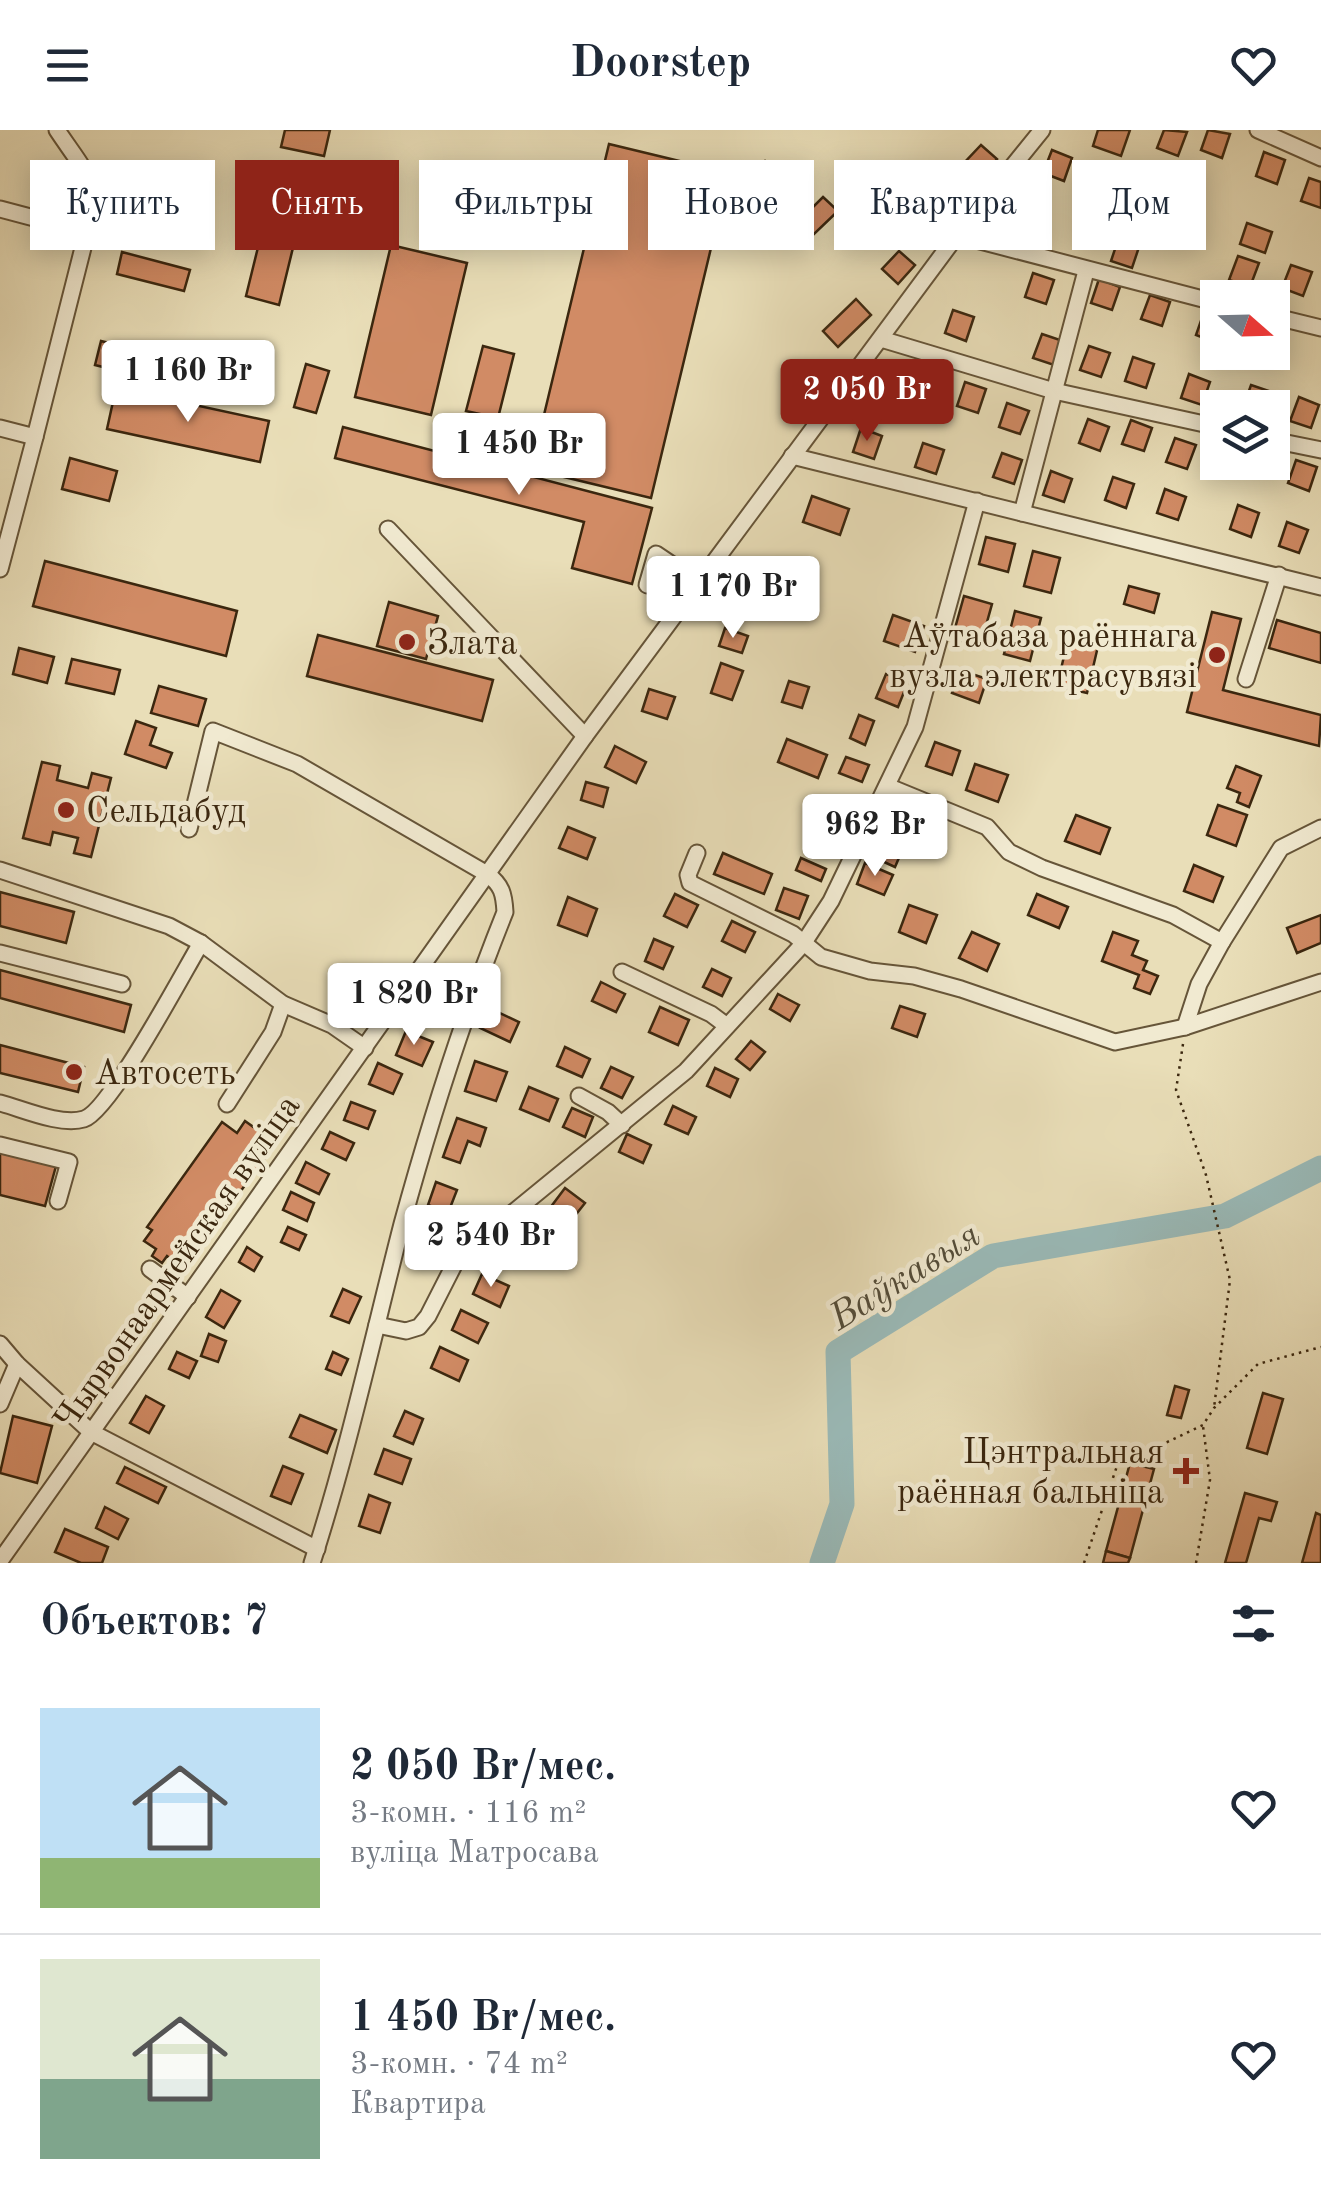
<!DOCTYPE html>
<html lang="ru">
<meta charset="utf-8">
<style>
:root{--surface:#fff;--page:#f6f6f7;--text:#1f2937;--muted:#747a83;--line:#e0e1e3;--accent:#8f2418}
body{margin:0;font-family:"Old Standard TT",serif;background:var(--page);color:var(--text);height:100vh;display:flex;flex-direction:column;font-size:38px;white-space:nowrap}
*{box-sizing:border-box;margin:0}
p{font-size:32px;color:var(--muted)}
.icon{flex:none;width:55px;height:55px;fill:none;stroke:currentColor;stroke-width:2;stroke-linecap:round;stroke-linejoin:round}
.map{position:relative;height:1433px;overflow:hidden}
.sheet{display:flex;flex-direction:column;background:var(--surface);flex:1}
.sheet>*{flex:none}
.guide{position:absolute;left:30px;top:30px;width:1262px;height:90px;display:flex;gap:20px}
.needle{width:65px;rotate:110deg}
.buttons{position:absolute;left:1200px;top:150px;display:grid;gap:20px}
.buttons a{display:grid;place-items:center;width:90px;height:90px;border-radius:0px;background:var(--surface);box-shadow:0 5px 25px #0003;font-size:50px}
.price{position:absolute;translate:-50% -85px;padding:0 22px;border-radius:10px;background:#fff;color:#222;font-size:32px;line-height:65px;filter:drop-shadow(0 2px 5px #0008)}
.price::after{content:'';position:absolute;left:50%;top:60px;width:30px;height:22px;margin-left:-15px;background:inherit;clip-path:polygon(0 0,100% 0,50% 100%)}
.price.current{background:var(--accent);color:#fff}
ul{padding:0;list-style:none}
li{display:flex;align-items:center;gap:30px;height:250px;padding:0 40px}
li+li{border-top:2px solid var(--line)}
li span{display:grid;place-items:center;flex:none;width:280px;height:200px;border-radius:0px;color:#555}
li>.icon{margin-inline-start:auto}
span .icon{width:120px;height:120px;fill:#fffc;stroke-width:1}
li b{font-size:42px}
h2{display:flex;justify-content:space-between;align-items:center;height:120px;padding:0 40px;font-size:42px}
.pill{padding:0 35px;border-radius:0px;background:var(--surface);box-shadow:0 5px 25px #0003;font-size:35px;line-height:90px}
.pill.current{background:var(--accent);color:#fff}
header{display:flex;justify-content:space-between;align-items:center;height:130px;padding:0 40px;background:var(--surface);font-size:45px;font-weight:700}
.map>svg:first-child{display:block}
</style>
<header><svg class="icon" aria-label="menu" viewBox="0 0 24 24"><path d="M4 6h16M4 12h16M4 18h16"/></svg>Doorstep<svg class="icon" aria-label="heart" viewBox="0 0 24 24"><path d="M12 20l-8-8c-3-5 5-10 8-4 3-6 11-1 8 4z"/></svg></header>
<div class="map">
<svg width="1321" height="1433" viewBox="0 0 1321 1433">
<rect width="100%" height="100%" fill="#e9deb8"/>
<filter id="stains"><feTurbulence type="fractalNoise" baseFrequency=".002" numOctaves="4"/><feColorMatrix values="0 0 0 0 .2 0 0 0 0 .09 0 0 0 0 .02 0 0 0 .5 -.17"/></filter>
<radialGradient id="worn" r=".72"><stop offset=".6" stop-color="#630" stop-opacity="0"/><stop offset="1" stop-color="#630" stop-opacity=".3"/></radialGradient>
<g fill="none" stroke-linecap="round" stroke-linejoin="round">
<polyline stroke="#9abab8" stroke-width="25" points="822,1433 842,1374 838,1222 993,1126 1225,1086 1321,1038"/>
</g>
<g fill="#d18b65" stroke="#3b270f" stroke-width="2.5">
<polygon points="285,0 330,0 324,26 281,17"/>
<polygon points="1098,0 1130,0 1121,26 1093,16"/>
<polygon points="1164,0 1187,2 1178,26 1157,18"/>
<polygon points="1208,0 1230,4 1222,28 1201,20"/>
<polygon points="609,14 729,43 651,368 531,339"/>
<polygon points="981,15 997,29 980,48 964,33"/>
<polygon points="1052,20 1072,28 1064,51 1043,43"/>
<polygon points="1264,22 1285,30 1277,54 1256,46"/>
<polygon points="765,31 812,78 800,90 753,43"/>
<polygon points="531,35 563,43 546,107 515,99"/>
<polygon points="277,40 310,48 279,175 246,166"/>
<polygon points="958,47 973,60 952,84 923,60 933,48 947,61"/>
<polygon points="1309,48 1321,52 1321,78 1301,71"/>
<polygon points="1022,59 1043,67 1034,90 1013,83"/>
<polygon points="823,67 838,81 814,104 800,90"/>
<polygon points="907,69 941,104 926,118 892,83"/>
<polygon points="1247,93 1272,102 1265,123 1240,114"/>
<polygon points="1119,107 1140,114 1132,138 1111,131"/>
<polygon points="391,115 467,133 431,285 355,267"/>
<polygon points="899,121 915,135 898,154 882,139"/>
<polygon points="122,122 190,140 184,161 117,144"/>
<polygon points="1238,126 1259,133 1250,157 1229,150"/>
<polygon points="1291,135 1312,142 1303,166 1282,158"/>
<polygon points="1033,143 1054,150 1046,174 1025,167"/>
<polygon points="1099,149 1120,157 1112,180 1091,173"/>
<polygon points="1150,165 1170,172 1162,196 1141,189"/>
<polygon points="856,169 871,185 838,217 823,201"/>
<polygon points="953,180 974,187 966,211 945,203"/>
<polygon points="1204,182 1218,186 1217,213 1196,205"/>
<polygon points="1042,204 1063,211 1054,235 1033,228"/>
<polygon points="1272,204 1285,208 1277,232 1256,224 1272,222"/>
<polygon points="101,211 182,231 176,255 95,235"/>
<polygon points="483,216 514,224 498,288 466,281"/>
<polygon points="1089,216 1110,223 1101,247 1080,240"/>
<polygon points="1133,227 1154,234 1146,258 1125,251"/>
<polygon points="306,234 329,241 316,283 294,277"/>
<polygon points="886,236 907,243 899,267 878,260"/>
<polygon points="1189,244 1210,252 1202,275 1181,268"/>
<polygon points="965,252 986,259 978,283 957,276"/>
<polygon points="1251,255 1272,262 1266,278 1243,278"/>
<polygon points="116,258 269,291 260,332 107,299"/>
<polygon points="1299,267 1319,275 1311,298 1290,291"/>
<polygon points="1007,273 1029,281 1020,304 999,297"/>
<polygon points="1088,289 1109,297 1100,321 1079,313"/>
<polygon points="1131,290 1152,298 1144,321 1122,314"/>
<polygon points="343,297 652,378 632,454 572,438 584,392 335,328"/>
<polygon points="861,298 882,306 874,329 853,322"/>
<polygon points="1175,308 1196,315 1187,339 1166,332"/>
<polygon points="923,313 944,320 936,344 915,337"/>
<polygon points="1002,323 1022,330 1014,354 993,347"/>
<polygon points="70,328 117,341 109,371 62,359"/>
<polygon points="1296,330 1317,337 1309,361 1288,353"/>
<polygon points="1230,332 1254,332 1249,346 1228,339"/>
<polygon points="1051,341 1072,349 1064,372 1043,365"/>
<polygon points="1113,347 1134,354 1126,378 1105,370"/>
<polygon points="1165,359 1186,367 1178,390 1157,383"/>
<polygon points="812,366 849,379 840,405 803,392"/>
<polygon points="1238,375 1259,383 1251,407 1230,399"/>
<polygon points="1287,392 1308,400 1299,423 1279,416"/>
<polygon points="986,407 1015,414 1008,442 979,434"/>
<polygon points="1033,421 1060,428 1051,463 1024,456"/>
<polygon points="45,431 237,481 226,526 33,476"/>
<polygon points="732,444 754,453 746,474 724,466"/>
<polygon points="1129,456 1159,464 1154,483 1124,474"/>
<polygon points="964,466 992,474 980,517 952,509"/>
<polygon points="389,472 438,486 426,529 377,516"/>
<polygon points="1015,481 1041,488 1030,531 1004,524"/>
<polygon points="1212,482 1241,489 1223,560 1321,585 1319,616 1187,582"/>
<polygon points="893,485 924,496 915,522 884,511"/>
<polygon points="1277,490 1321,503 1321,533 1269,518"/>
<polygon points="725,498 748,506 742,523 719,516"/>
<polygon points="318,505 493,550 482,591 307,546"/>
<polygon points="1069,505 1099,512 1087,563 1057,556"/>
<polygon points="19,518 54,527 47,553 13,544"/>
<polygon points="72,529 120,540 114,564 66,553"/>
<polygon points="721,533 743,541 732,570 711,563"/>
<polygon points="960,540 987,549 979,573 952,563"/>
<polygon points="886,544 908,552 898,577 876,568"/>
<polygon points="789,551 809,557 802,578 782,572"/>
<polygon points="159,556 206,569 198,596 151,583"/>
<polygon points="649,559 675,567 667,589 642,581"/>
<polygon points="859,585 874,591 865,615 850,608"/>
<polygon points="136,591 156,598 150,615 172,623 166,638 125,624"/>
<polygon points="787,609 827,625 818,648 778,632"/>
<polygon points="935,612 960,621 952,645 926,636"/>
<polygon points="615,616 646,632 636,653 605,637"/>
<polygon points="846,627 869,635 862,652 839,643"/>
<polygon points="42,632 60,636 57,650 88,658 92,643 111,648 91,727 74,723 78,708 53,702 50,715 23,708"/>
<polygon points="975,634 1008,645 998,672 966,660"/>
<polygon points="1236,636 1261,646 1249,677 1237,672 1240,663 1227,658"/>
<polygon points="586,652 608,658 603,677 581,670"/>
<polygon points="1218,675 1247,685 1236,716 1207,705"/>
<polygon points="888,685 913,695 895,737 871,726"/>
<polygon points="1076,685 1110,698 1100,724 1065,711"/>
<polygon points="821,690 839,697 830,721 812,714"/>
<polygon points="568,697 595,708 587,729 559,718"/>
<polygon points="723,723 772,744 764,764 714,744"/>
<polygon points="801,728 826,739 821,751 796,740"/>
<polygon points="865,733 893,745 884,765 857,754"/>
<polygon points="1194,735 1223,747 1213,772 1184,761"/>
<polygon points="784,758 808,766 799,789 776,780"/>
<polygon points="0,762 74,782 66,813 0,796"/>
<polygon points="675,764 698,775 687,797 664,786"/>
<polygon points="1037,764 1068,777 1059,798 1028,785"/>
<polygon points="568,767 597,779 587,806 558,795"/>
<polygon points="909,775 937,785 926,813 899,802"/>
<polygon points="1321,785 1321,813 1297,823 1287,798"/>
<polygon points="732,791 755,802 745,822 722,811"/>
<polygon points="972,802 999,814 987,841 959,828"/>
<polygon points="1113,802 1138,811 1132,825 1147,831 1143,840 1158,846 1150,864 1134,858 1139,845 1102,831"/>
<polygon points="654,809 673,817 663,839 645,831"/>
<polygon points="712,839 731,848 722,866 703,857"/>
<polygon points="0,840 131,875 124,902 0,868"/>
<polygon points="433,852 458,866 446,887 421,872"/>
<polygon points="601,852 625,864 616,882 592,871"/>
<polygon points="778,864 799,875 790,891 770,879"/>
<polygon points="900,876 925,884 917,907 892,898"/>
<polygon points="660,877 689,890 678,915 649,902"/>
<polygon points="489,878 519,892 510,912 480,898"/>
<polygon points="406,901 433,912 422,936 396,925"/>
<polygon points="751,911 765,922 750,940 736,929"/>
<polygon points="0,915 84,937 78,962 0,943"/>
<polygon points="565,917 590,929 582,947 557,936"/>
<polygon points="475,931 507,942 496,971 465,961"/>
<polygon points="378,933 402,944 393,964 369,954"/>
<polygon points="611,937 633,947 622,968 601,958"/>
<polygon points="715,938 738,949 730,967 707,956"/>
<polygon points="529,957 558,969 549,991 520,979"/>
<polygon points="351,972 375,981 368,999 344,990"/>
<polygon points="673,976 696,987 688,1004 665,994"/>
<polygon points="572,978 593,987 585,1007 563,997"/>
<polygon points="457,988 486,998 480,1016 468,1011 460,1033 443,1027"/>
<polygon points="245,991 266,1006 257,1018 267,1025 184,1139 167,1126 162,1133 152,1126 156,1119 144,1111 152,1100 147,1097 222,992 237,1003"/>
<polygon points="330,1002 354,1013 346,1030 322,1019"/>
<polygon points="627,1004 651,1015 643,1033 619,1022"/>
<polygon points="0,1021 56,1036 45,1076 0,1065"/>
<polygon points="306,1032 329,1044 319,1064 296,1053"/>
<polygon points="436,1052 457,1060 448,1083 428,1075"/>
<polygon points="565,1058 585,1073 570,1092 550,1078"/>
<polygon points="291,1062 314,1073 307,1091 283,1080"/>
<polygon points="288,1097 306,1105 299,1120 281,1112"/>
<polygon points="523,1097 559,1111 549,1134 514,1119"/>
<polygon points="247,1117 262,1127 254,1141 239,1132"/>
<polygon points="482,1144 509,1156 500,1177 473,1164"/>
<polygon points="343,1159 361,1167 349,1193 331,1186"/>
<polygon points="221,1160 240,1171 224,1198 206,1187"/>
<polygon points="461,1180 488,1193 478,1213 452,1200"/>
<polygon points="209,1204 226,1211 218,1232 201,1226"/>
<polygon points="440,1217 468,1230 459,1251 431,1238"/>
<polygon points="177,1222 197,1231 189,1248 169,1239"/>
<polygon points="333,1222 348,1229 341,1245 326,1239"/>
<polygon points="1175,1256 1189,1260 1181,1288 1167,1285"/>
<polygon points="1263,1263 1283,1269 1267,1324 1247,1318"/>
<polygon points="146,1266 164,1276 149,1303 130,1293"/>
<polygon points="405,1281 423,1289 413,1314 394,1306"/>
<polygon points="300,1285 336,1300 327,1323 290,1307"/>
<polygon points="13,1286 52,1296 37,1353 0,1343"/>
<polygon points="384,1319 411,1329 402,1354 375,1344"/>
<polygon points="1130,1333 1154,1339 1130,1428 1106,1421"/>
<polygon points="283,1336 303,1344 291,1374 271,1366"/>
<polygon points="125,1337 166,1357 158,1373 117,1353"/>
<polygon points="1245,1363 1277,1372 1271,1391 1259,1388 1246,1433 1225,1433"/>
<polygon points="369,1365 390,1373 380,1403 359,1396"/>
<polygon points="105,1377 128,1389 118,1409 96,1398"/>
<polygon points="1316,1383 1321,1385 1321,1433 1302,1433"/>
<polygon points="65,1399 108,1417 102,1433 81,1433 55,1422"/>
<polygon points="1106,1421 1130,1428 1128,1433 1103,1433"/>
</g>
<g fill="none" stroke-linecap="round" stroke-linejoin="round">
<g stroke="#665539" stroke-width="19">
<g id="minor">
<path d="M 57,0 C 84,41 101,51 87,102"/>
<polyline points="1258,0 1321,28"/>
<polyline points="0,79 87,102 35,307 0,298"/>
<polyline points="957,105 1218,173"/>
<polyline points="1272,186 1321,198"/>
<polyline points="881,209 1054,261 1218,297"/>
<polyline points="1272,310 1321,320"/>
<polyline points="792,326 1321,457"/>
<polyline points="1022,383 1086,141"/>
<polyline points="388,399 585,606"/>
<polyline points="0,439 35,307"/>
<polyline points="647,455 656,424 699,453"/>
<polyline points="1246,549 1279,445"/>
<polyline points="887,656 987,697 1009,722 1042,738 1173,785 1222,812 1199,854 1185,897"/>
<path d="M 189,699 L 213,601 L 297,634 L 487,744 C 502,755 504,764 505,782 C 464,884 431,988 402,1094 C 373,1207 348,1322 312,1433"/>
<polyline points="697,723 688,745 690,753 793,804 821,827 870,841 914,846 961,859 1115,912 1185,897 1321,852"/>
<polyline points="0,740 169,796 201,813 283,874 332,895 365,918"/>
<polyline points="1222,812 1281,718 1321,698"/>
<polyline points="0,823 122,854"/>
<polyline points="622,842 711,884 727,896"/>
<polyline points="579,966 608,982 622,995"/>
<path d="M 0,973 C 23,979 60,996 84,989 C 110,981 183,843 201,813"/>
<polyline points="227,974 273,902 283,874"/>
<polyline points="0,1015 69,1032 58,1071"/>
<polyline points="150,1139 188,1167"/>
<polyline points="377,1195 406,1201 419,1197 428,1186 455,1133 476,1113 686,941 803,814 831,771 915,597 977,371"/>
<polyline points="0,1214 17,1234 91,1302 317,1419"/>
<polyline points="0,1274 17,1234"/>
<polyline points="0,1431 585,606 957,105 1042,0"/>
</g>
</g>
<g stroke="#3b270f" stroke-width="2.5" stroke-dasharray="2.5 5" stroke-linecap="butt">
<polyline points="1183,914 1176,960 1206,1045 1230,1150 1214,1278"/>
<polyline points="1084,1433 1117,1336 1203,1295 1214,1278 1258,1234 1321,1217"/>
<polyline points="1196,1433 1210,1350 1203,1296"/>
</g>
<use href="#minor" stroke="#f1ead1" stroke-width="15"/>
</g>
<g fill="#8f2418" stroke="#f1ead1" stroke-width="4">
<circle cx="407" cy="512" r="10"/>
<circle cx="1217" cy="525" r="10"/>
<circle cx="66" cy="680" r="10"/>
<circle cx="74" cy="942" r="10"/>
<path d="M1181 1326h10v10h10v10h-10v10h-10v-10h-10v-10h10z"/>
</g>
<g text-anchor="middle" stroke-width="9" stroke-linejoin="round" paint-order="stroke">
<g font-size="35" fill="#3b270f" stroke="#f1ead1" text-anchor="start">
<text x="1197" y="517" text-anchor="end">Аўтабаза раённага<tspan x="1197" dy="40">вузла электрасувязі</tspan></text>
<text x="427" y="524">Злата</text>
<text x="86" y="692">Сельдабуд</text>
<text x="94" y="954">Автосеть</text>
<text x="1164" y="1333" text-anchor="end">Цэнтральная<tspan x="1164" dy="40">раённая бальніца</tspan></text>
</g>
<g font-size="35" fill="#3b270f" stroke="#f1ead1">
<text transform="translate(176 1132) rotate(-55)" y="12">Чырвонаармейская вуліца</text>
</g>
<g font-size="38" font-style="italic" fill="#534c39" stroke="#f1ead1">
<text transform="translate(904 1145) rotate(-32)" y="13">Ваўкавыя</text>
</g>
</g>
<rect width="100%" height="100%" filter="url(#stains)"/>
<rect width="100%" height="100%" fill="url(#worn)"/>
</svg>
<div class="buttons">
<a><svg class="needle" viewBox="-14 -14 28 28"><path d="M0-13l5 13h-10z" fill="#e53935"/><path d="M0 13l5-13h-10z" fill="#747a83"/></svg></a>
<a><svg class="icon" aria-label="layers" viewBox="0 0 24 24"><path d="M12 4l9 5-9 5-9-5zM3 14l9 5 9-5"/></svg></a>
</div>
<b class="price" style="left:188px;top:295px">1 160 Br</b>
<b class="price current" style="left:867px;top:314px">2 050 Br</b>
<b class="price" style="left:519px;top:368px">1 450 Br</b>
<b class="price" style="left:733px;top:511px">1 170 Br</b>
<b class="price" style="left:875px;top:749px">962 Br</b>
<b class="price" style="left:414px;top:918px">1 820 Br</b>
<b class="price" style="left:491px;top:1160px">2 540 Br</b>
<div class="guide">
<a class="pill">Купить</a>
<a class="pill current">Снять</a>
<a class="pill">Фильтры</a>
<a class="pill">Новое</a>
<a class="pill">Квартира</a>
<a class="pill">Дом</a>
</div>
</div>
<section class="sheet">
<h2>Объектов: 7<svg class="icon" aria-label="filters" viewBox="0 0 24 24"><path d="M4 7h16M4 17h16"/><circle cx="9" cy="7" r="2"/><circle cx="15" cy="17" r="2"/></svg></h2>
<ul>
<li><span style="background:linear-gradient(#bfe0f5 75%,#8fb573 0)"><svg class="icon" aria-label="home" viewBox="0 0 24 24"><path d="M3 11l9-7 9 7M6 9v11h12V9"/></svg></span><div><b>2 050 Br/мес.</b><p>3-комн. · 116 m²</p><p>вуліца Матросава</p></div><svg class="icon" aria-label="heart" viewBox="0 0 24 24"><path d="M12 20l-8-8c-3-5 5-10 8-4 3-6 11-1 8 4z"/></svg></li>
<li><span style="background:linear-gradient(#dfe7d0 60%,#7fa58c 0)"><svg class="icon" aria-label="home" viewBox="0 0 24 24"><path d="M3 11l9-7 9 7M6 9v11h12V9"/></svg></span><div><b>1 450 Br/мес.</b><p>3-комн. · 74 m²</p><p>Квартира</p></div><svg class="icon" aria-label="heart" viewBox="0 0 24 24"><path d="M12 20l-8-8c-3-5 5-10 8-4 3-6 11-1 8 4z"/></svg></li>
</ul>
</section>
